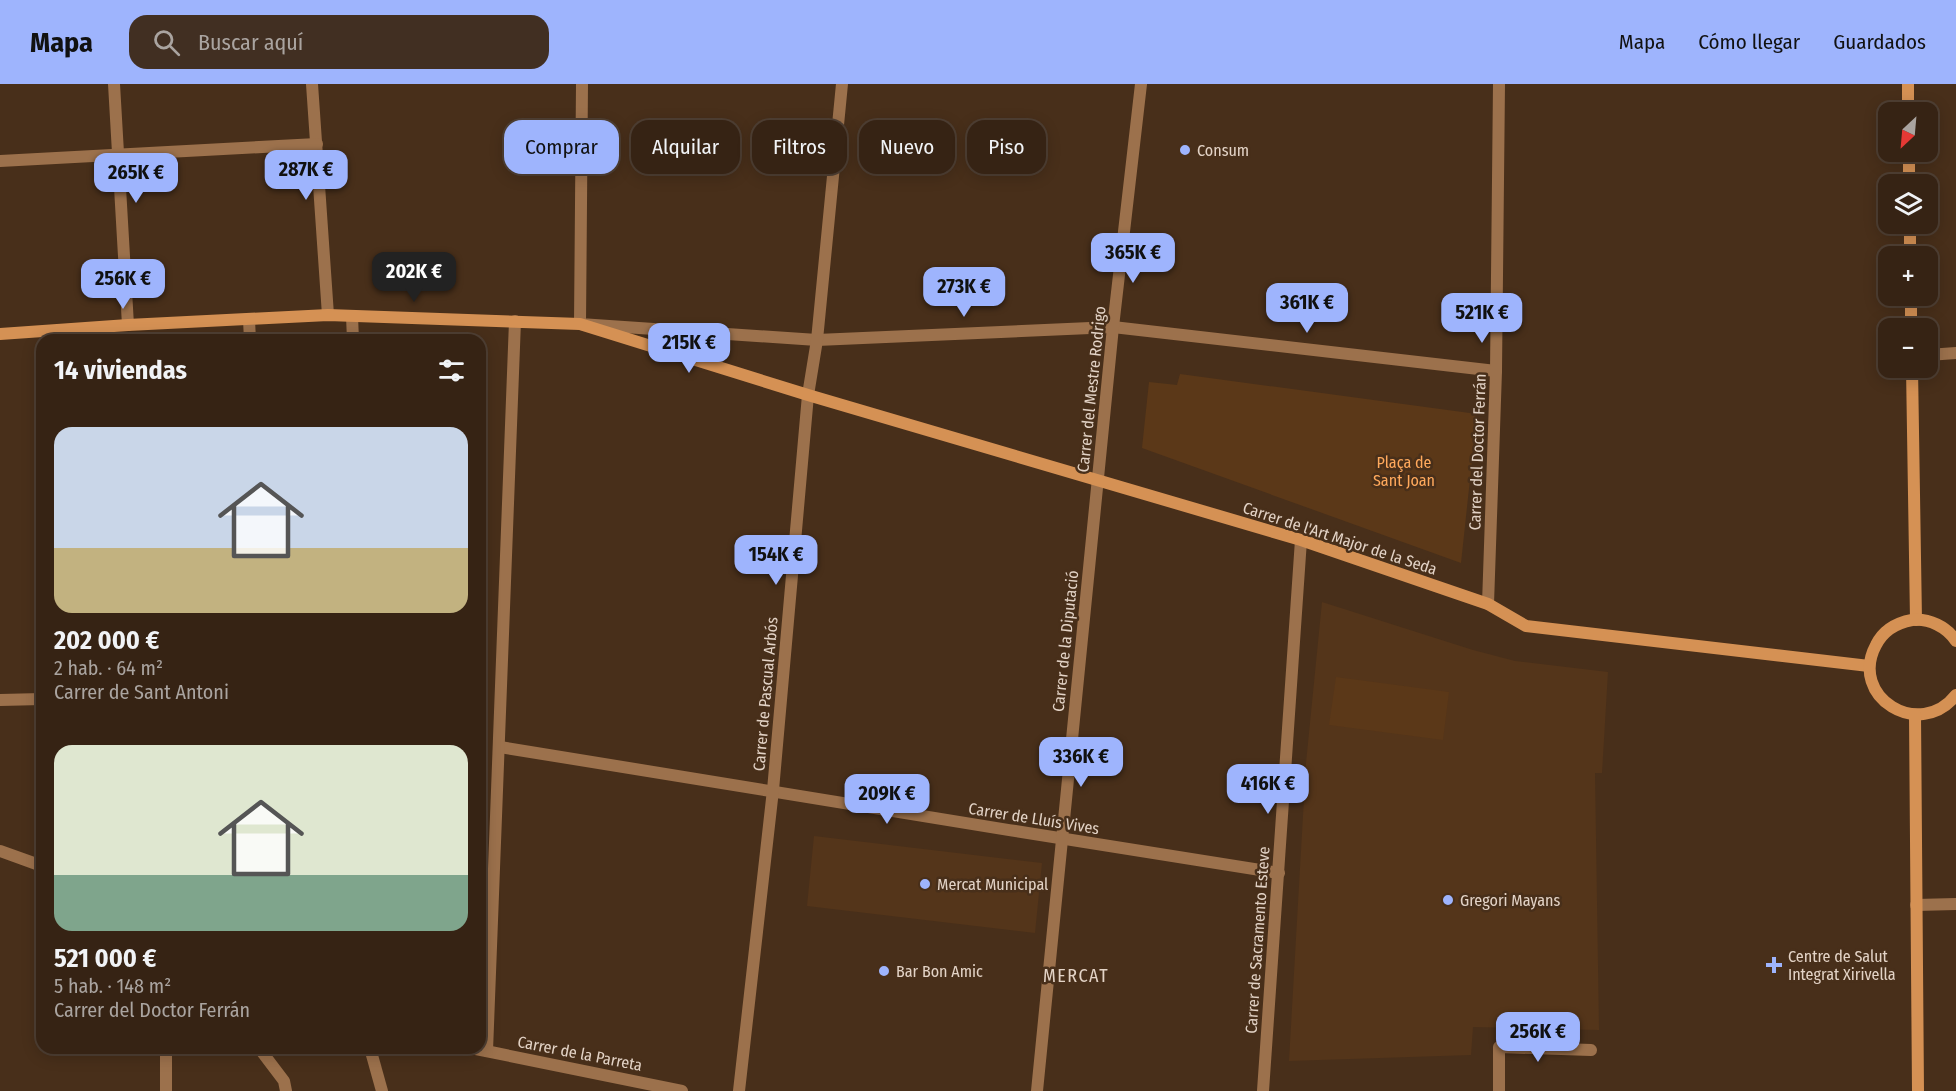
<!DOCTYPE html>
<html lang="es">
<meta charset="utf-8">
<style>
:root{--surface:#362314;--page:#412f22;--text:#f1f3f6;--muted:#aaa4a0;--line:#504034;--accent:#9eb4fd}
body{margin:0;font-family:"Fira Sans Condensed",sans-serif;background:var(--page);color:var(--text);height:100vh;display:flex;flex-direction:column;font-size:22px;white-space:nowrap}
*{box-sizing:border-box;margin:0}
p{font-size:20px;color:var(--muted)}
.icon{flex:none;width:33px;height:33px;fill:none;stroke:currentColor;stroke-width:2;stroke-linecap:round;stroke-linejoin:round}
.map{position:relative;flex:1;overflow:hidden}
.drawer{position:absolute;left:36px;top:250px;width:450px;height:720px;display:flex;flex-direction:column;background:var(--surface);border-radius:18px;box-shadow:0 3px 15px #0003,0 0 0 2px var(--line)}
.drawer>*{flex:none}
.top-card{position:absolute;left:504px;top:36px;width:570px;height:54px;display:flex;gap:12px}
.needle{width:39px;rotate:206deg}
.fabs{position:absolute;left:1878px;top:18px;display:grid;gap:12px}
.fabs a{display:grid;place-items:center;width:60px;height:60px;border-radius:12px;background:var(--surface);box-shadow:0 3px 15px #0003,0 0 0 2px var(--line);font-size:30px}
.price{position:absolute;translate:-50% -51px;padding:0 14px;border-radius:12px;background:var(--accent);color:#111;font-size:20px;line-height:39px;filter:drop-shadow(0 2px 3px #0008)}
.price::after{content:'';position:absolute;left:50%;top:36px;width:18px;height:14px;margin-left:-9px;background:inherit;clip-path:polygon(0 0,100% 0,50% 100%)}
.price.on{background:#222;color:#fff}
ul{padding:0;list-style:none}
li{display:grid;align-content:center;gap:12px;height:318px;padding:0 18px}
li span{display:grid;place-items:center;height:186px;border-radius:18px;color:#555}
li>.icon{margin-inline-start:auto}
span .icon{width:108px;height:108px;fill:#fffc;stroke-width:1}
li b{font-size:26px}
h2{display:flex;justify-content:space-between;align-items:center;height:72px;padding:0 18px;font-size:26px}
.tag{padding:0 21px;border-radius:18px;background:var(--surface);box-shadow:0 3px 15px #0003,0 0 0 2px var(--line);font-size:21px;line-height:54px}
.tag.on{background:var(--accent);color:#111}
header{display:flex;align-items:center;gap:36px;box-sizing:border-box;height:84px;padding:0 30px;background:var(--accent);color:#111}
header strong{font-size:28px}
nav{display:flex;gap:33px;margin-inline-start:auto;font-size:21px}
.search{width:420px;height:54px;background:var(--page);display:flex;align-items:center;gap:15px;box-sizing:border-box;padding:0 21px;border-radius:18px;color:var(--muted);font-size:22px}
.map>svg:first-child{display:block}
</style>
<header>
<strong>Mapa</strong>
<div class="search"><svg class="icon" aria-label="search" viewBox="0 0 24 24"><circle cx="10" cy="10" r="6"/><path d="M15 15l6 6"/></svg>Buscar aquí</div>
<nav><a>Mapa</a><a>Cómo llegar</a><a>Guardados</a></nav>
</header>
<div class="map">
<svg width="1956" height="1007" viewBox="0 0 1956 1007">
<rect width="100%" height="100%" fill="#482f1a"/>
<g fill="#54351a">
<polygon points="1322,518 1473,566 1515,577 1608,588 1602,689 1595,689 1599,946 1473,943 1471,971 1289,977 1306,679"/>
<polygon points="814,752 1042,779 1035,849 807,822"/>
</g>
<g fill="#5b3818">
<polygon points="1180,290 1477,330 1461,479 1142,364 1149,298 1177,301"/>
<polygon points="1336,593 1449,608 1443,656 1329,641"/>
</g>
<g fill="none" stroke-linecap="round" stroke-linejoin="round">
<polyline stroke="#9c714c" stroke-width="12" points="1916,821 1956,820"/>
<g stroke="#9c714c" stroke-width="12">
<polyline points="114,0 128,241"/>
<polyline points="312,0 328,231"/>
<polyline points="582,0 580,240 817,256 1113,243 1496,287"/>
<polyline points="0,77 317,60"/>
<polyline points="352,232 353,256"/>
<polyline points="249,236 250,256"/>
<polyline points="103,256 103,243"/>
<polyline points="1928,271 1956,269"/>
<polyline points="1488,520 1496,287 1499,0"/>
<polyline points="0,616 42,615"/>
<path d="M 500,663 C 760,704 1019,749 1279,789"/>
<polyline points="0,767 42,782"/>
<polyline points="259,964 284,997 286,1007"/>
<polyline points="370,964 382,1007"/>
<polyline points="471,964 682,1007"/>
<polyline points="487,967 515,237"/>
<polyline points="166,1007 166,964"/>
<polyline points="739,1007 773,706 808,311 817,256 842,0"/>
<polyline points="1037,1007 1113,243 1141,0"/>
<polyline points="1263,1007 1301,456"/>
<polyline points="1499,1007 1499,963 1591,966"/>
</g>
<g stroke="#d59154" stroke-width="12">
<polyline points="1908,0 1908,28"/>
<polyline points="1909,68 1909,100"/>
<polyline points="1910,140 1910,172"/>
<polyline points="1911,212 1911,244"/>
<polyline points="0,250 128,241 328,231 580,240 808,311 1301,456 1488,520 1526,542 1869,582"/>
<polyline points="1912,284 1916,536"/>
<path d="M 1956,557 C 1947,543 1929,534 1912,536 C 1896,539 1883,547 1876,561 C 1848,613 1920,657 1956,611"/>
<polyline points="1915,631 1918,1007"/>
</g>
</g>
<g fill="#9eb4fd" stroke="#482f1a" stroke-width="2">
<circle cx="1185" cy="66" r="6"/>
<circle cx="925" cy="800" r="6"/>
<circle cx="1448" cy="816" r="6"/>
<path d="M1771 872h6v6h6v6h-6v6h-6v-6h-6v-6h6z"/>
<circle cx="884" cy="887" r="6"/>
</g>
<g text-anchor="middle" stroke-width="5" stroke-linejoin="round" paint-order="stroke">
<g font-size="16" fill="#e3d3c6" stroke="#482f1a" text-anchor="start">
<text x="1197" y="72">Consum</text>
<text x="937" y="806">Mercat Municipal</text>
<text x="1460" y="822">Gregori Mayans</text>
<text x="1788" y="878">Centre de Salut<tspan x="1788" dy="18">Integrat Xirivella</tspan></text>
<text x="896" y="893">Bar Bon Amic</text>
</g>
<g font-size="16" fill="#e3d3c6" stroke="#482f1a">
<text transform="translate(1091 305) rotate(-84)" y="6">Carrer del Mestre Rodrigo</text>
<text transform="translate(1477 368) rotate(-88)" y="6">Carrer del Doctor Ferrán</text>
<text transform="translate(1340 454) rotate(18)" y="6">Carrer de l'Art Major de la Seda</text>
<text transform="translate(1065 557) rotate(-84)" y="6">Carrer de la Diputació</text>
<text transform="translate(765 610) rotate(-85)" y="6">Carrer de Pascual Arbós</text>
<text transform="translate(1034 734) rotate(9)" y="6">Carrer de Lluís Vives</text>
<text transform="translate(1257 856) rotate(-86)" y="6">Carrer de Sacramento Esteve</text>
<text transform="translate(580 969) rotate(11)" y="6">Carrer de la Parreta</text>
</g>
<g font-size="16" fill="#ffa95c" stroke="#482f1a">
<text x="1404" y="384">Plaça de<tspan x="1404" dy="18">Sant Joan</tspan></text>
</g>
<g font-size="18" letter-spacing="1.5" fill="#e3d3c6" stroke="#482f1a">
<text x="1076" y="898">MERCAT</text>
</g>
</g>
</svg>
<div class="fabs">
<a><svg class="needle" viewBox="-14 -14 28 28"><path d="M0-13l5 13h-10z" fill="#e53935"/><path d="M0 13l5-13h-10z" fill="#aaa4a0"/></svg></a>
<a><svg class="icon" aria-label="layers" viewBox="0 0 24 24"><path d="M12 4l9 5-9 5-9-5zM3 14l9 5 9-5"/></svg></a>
<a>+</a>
<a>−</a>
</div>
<b class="price" style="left:306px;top:117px">287K €</b>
<b class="price" style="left:136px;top:120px">265K €</b>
<b class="price" style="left:1133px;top:200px">365K €</b>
<b class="price on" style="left:414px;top:219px">202K €</b>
<b class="price" style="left:123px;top:226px">256K €</b>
<b class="price" style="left:964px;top:234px">273K €</b>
<b class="price" style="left:1307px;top:250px">361K €</b>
<b class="price" style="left:1482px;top:260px">521K €</b>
<b class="price" style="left:689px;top:290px">215K €</b>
<b class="price" style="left:776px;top:502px">154K €</b>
<b class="price" style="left:1081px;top:704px">336K €</b>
<b class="price" style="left:1268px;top:731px">416K €</b>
<b class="price" style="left:887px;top:741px">209K €</b>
<b class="price" style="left:1538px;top:979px">256K €</b>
<div class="top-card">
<a class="tag on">Comprar</a>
<a class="tag">Alquilar</a>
<a class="tag">Filtros</a>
<a class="tag">Nuevo</a>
<a class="tag">Piso</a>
</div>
<section class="drawer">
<h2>14 viviendas<svg class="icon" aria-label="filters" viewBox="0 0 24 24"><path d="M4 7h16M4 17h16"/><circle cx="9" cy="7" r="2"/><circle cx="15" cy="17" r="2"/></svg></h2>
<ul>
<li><span style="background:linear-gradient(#c9d6e8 65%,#c2b280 0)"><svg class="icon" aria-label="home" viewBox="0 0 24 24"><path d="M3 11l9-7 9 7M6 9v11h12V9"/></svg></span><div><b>202 000 €</b><p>2 hab. · 64 m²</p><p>Carrer de Sant Antoni</p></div></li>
<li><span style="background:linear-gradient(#dfe7d0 70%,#7fa58c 0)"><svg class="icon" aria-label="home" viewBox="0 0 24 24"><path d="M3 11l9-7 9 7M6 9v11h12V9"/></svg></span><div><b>521 000 €</b><p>5 hab. · 148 m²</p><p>Carrer del Doctor Ferrán</p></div></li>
</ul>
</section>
</div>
